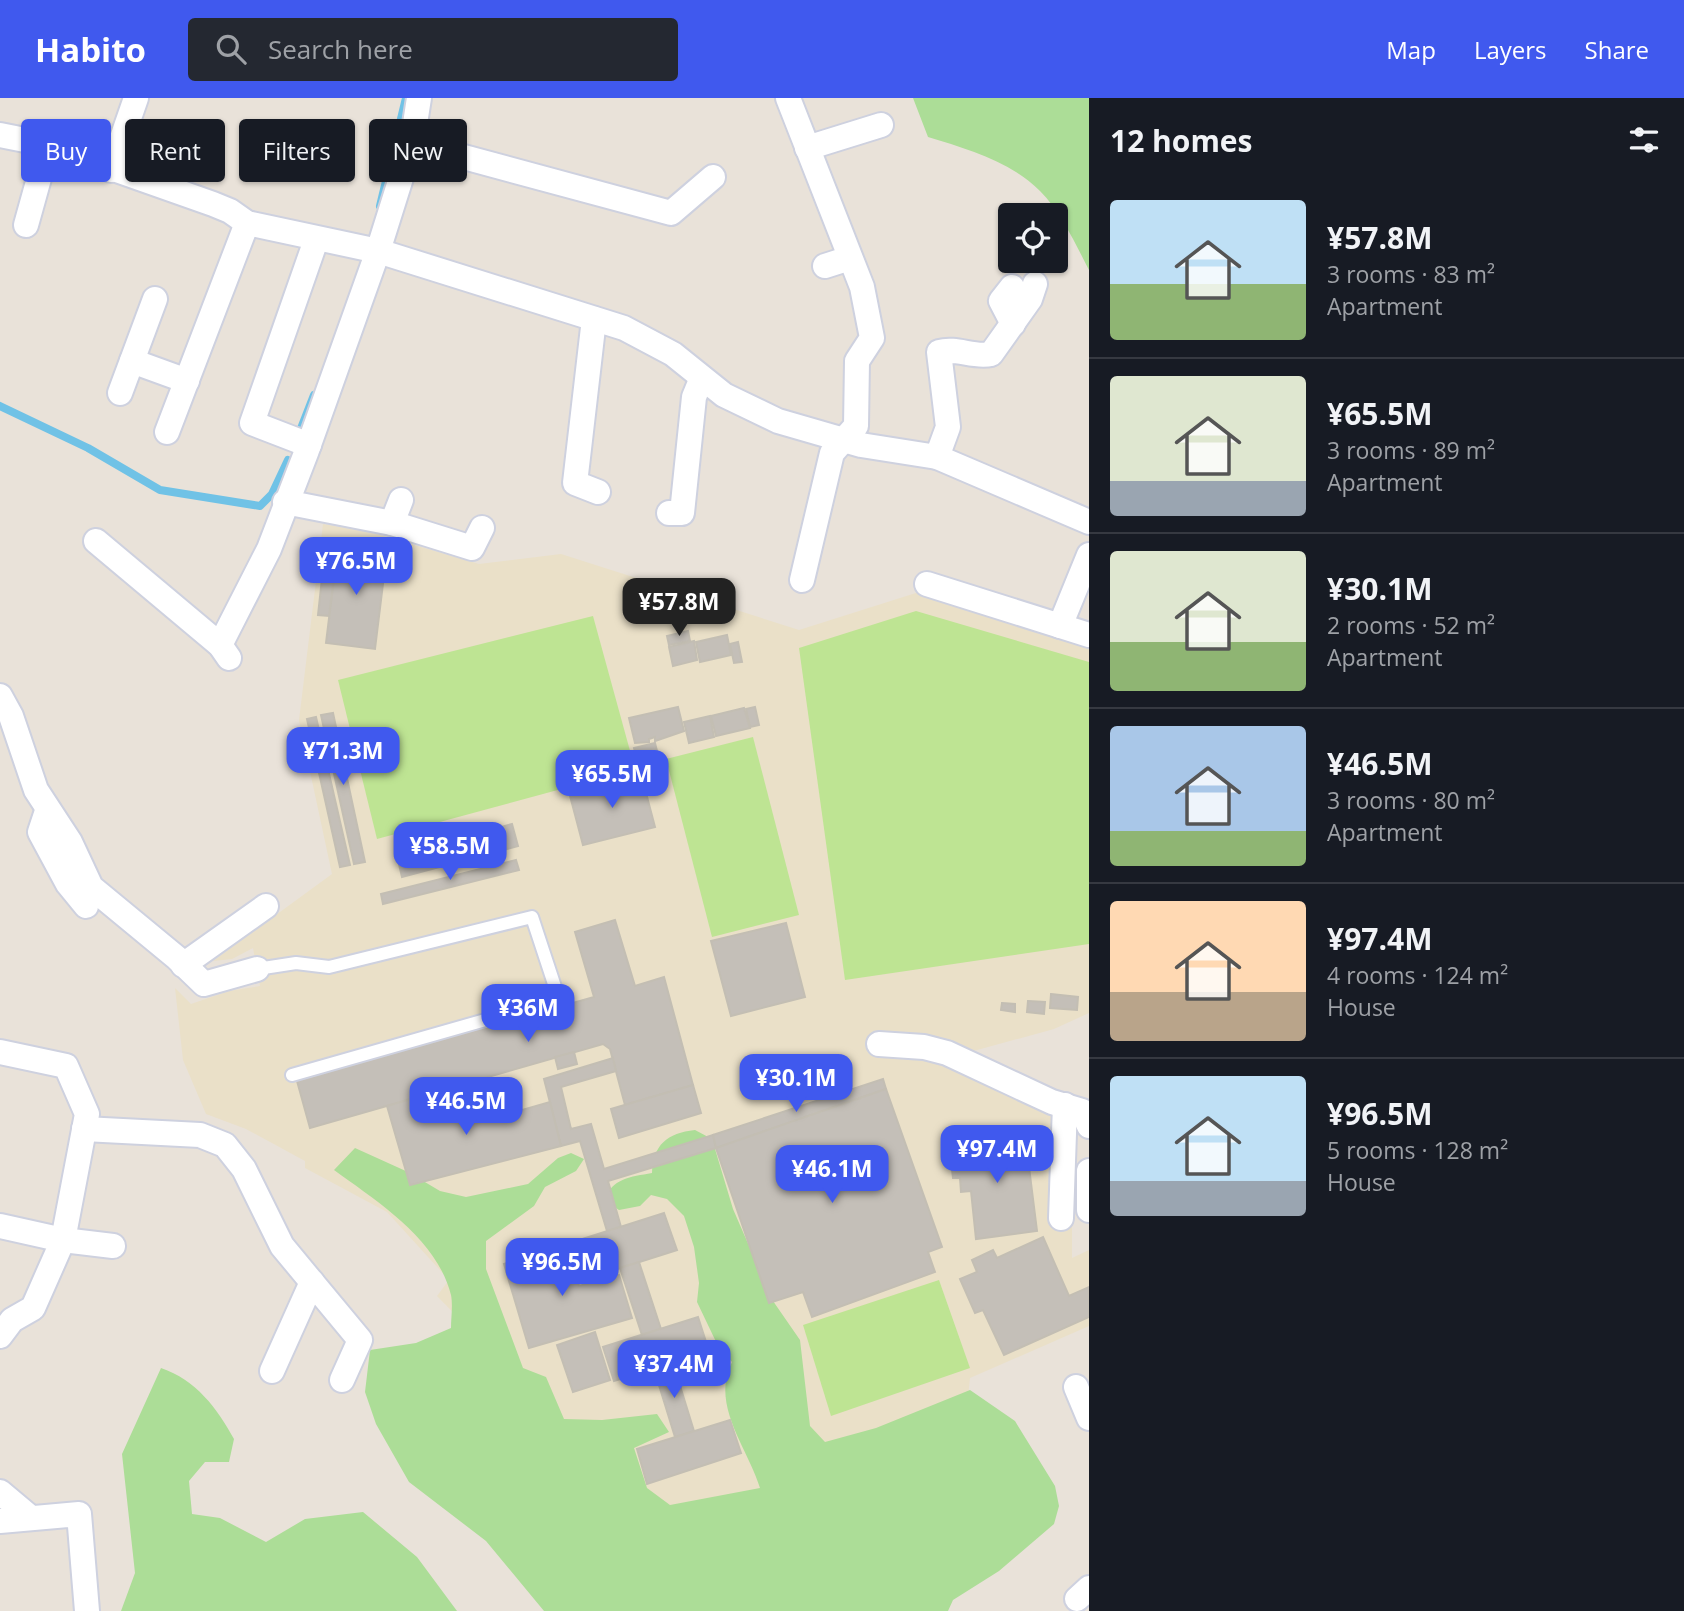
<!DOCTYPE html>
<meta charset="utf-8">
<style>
:root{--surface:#171b24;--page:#242831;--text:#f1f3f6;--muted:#9ea1a6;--line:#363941;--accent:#4059ee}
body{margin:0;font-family:"Open Sans",sans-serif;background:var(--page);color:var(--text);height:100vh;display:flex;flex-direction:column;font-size:26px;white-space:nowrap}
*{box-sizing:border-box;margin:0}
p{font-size:23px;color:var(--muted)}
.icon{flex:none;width:38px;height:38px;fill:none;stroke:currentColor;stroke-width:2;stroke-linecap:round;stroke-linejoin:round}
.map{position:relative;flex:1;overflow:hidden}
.drawer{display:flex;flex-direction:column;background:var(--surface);width:595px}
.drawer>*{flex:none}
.hud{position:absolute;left:21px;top:21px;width:665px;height:63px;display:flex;gap:14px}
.buttons{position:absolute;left:998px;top:105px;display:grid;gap:14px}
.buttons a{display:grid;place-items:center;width:70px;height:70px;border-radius:7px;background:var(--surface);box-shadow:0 2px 5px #0004;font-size:35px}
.price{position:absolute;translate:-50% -60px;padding:0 16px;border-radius:14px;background:var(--accent);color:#fff;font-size:23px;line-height:46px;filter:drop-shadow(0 2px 4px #0008)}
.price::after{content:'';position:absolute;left:50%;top:42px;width:21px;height:16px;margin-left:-10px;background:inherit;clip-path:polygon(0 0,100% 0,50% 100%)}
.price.active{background:#222;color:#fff}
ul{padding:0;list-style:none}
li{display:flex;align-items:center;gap:21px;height:175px;padding:0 21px}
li+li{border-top:2px solid var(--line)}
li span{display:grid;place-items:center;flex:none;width:196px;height:140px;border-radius:7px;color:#555}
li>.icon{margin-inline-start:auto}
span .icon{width:84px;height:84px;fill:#fffc;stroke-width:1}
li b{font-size:30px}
h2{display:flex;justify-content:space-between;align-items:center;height:84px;padding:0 21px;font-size:30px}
.chip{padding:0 24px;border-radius:7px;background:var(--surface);box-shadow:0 2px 5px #0004;font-size:24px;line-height:63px}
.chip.active{background:var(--accent);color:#fff}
header{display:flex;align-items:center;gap:42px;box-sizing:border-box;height:98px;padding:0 35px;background:var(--accent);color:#fff}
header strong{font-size:33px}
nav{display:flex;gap:38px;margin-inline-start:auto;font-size:24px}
.search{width:490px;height:63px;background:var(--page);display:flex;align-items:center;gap:18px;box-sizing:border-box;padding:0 24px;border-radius:7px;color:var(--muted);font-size:26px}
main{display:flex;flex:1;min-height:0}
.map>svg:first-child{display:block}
</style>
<header>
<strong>Habito</strong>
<div class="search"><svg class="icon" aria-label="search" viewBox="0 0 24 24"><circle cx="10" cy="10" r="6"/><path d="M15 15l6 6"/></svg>Search here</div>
<nav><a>Map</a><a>Layers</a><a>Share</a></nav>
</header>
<main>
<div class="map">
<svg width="1089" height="1513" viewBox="0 0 1089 1513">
<rect width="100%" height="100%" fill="#e9e2d9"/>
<polygon fill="#eae0c8" points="323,426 373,435 479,466 561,456 799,532 919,494 1089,545 1089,915 1054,931 948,960 1040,1007 1051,1019 1058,1033 1051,1124 1072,1128 1072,1160 1089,1152 1089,1228 970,1280 956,1411 593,1494 490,1252 437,1198 449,1182 387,1114 305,1070 305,1063 246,1031 206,1016 183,962 175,890 191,906 229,893 260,888 253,850 232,861 213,863 332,776 299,622"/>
<g fill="#acdd97">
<path d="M 913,0 L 1089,0 L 1089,172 C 1076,147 1061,114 1040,93 C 1010,63 967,51 928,39 Z"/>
<path d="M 695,1032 L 712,1041 L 733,1111 L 773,1203 L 800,1242 L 810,1328 L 825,1344 L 876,1330 L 970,1292 L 1015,1323 L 1055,1388 L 1059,1408 L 1054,1426 L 999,1473 L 953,1502 L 948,1513 L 544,1513 L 486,1443 L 409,1384 L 376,1326 L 365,1294 L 370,1252 L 416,1245 L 451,1230 C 451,1220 453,1207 451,1197 C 437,1141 378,1104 334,1072 L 355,1050 L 408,1074 L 440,1093 L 466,1099 L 528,1086 L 558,1060 L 571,1055 L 584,1061 L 576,1073 L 545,1089 L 534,1108 L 486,1143 L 486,1171 L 523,1270 L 546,1279 L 564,1321 L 602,1322 L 657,1316 L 669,1334 L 634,1350 L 647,1390 L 670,1407 L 760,1390 C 748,1350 710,1307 732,1264 L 718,1248 L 697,1204 L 699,1185 L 694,1149 L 684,1118 L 667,1101 L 651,1097 L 640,1108 L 619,1112 L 604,1102 C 613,1080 630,1079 652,1075 C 653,1047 667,1035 695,1032 Z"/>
<path d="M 161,1270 C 196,1282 217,1310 234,1341 L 229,1364 L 205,1364 L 189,1383 L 192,1416 L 220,1420 L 266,1444 L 305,1421 L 363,1414 L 417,1459 L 457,1513 L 121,1513 L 135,1475 L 122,1356 Z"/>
</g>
<g fill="#bee493">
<polygon points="916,513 1089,564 1089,846 845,882 799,550"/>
<polygon points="593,518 635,671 377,741 338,582"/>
<polygon points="753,639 799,817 712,839 666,661"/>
<polygon points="939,1182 970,1270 831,1318 803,1227"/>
</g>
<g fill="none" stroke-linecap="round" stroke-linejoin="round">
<g stroke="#70c2e6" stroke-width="8">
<polyline points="380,108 406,0"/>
<polyline points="0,308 88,350 160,392 260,408 272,396 288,362"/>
<polyline points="300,333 314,297"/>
</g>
</g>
<g fill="#c4bfb8" stroke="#c3beb3" stroke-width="2">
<polygon points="338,447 387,453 375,551 326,545"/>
<polygon points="323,471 335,472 329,518 318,517"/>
<polygon points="688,533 690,543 669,547 667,538"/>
<polygon points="727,537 731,557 700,564 696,544"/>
<polygon points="694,543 697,562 673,568 669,549"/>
<polygon points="738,544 742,564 734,565 730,546"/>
<polygon points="678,609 684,633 655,643 655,639 649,641 649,644 635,645 629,620"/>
<polygon points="755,609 759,627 750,629 746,611"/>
<polygon points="744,610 750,630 716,638 711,618"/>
<polygon points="333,615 365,764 354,766 321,617"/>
<polygon points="710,618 714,639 689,645 684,624"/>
<polygon points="316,619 350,767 340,769 307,621"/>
<polygon points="655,645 657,653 636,658 634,650"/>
<polygon points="641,676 655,729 583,747 569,694"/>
<polygon points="512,726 518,748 402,779 397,758"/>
<polygon points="516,762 519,772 383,806 381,796"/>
<polygon points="615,822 635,888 664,879 693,987 625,1007 610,951 603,946 310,1030 297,983 594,899 575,834"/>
<polygon points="786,825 805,899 731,918 711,843"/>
<polygon points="1051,896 1078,899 1077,912 1050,910"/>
<polygon points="1028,903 1045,904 1044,916 1027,914"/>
<polygon points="1002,905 1015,906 1015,914 1001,912"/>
<polygon points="574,954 577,966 558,971 555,959"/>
<polygon points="613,960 616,973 561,989 571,1031 591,1026 604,1071 713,1037 716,1050 608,1083 621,1129 607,1133 580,1043 561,1048 544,981"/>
<polygon points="883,981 886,991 716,1050 713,1037"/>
<polygon points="693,987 701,1015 619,1040 611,1011"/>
<polygon points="886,991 942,1149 928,1154 935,1174 812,1219 803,1194 769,1205 716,1050"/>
<polygon points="435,994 440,1012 471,1004 477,1025 550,1004 561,1048 410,1087 387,1008"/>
<polygon points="1025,1037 1037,1133 976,1141 971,1093 961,1094 960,1080 953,1080 949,1046"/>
<polygon points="664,1115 677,1152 583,1182 570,1145"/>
<polygon points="1043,1139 1069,1198 1089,1189 1089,1219 1004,1257 983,1212 975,1215 960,1181 977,1174 972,1162 993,1152 997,1160"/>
<polygon points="566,1147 579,1188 619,1177 632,1220 529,1250 504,1166"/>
<polygon points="639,1164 661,1231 642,1237 620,1170"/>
<polygon points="698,1219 709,1253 614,1283 603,1249"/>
<polygon points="595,1234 610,1282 573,1294 557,1247"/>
<polygon points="673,1265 694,1333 675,1339 654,1271"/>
<polygon points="730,1322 741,1355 647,1386 637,1351"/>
</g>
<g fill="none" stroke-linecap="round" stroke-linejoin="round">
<g stroke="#ced1df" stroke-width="16">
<polyline id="service" points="257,871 296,865 329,869 532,819 559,901 292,977"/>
</g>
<g stroke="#ced1df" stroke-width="28">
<g id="minor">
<polyline points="788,0 862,189 872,240 857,263 856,328 832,355 802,482"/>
<polyline points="0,37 40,45 213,106 230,113 247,125 378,153 624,230 673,256 724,297 778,323 861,347 937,359 1089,424"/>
<polyline points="412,45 671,115 713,79"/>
<polyline points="807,50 881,27"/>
<polyline points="111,72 136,0"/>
<polyline points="26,127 48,48"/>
<polyline points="825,168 850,160"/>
<polyline points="1012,189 1001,203 1013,226"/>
<polyline points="594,221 575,385 598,394"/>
<polyline points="132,263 187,283"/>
<polyline points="120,295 155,201"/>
<polyline points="167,334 247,125"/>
<polyline points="309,347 252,325 316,142"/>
<path d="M 937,359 L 948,329 L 939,254 C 957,249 973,260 991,256 L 1030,201 L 1035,186"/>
<polyline points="285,404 392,425 472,450 482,430"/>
<polyline points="669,415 682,415 694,299 701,282"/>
<polyline points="392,425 401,402"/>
<polyline points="96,443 220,547 229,560"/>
<polyline points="927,486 1089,537"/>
<polyline points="1060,528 1089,457"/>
<polyline points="220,547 269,451 306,355 378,153 412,45 419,0"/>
<polyline points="0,598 11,618 36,692 70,744 91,789 177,860 204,886 257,871"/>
<polyline points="47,713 40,734 68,786 86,808"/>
<polyline points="183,867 266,808"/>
<polyline points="879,946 924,949 947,955 1052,1004 1082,1013 1089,1028"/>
<polyline points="0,954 66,968 87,1016 63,1142 33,1210 12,1222 0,1238"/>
<polyline points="84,1031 200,1037 225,1047 244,1071 282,1148 360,1242 342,1282"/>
<polyline points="1089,1073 1089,1112"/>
<polyline points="1061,1120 1065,1007"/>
<polyline points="0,1128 63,1142 113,1148"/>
<polyline points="272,1273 312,1184"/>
<polyline points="1076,1289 1089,1320"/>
<polyline points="0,1394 31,1420"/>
<polyline points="0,1423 79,1416 87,1513"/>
<polyline points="1077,1501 1089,1490"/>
</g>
</g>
<use href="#service" stroke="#fff" stroke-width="12"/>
<use href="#minor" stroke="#fff" stroke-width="24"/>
</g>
</svg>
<div class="buttons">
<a><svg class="icon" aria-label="locate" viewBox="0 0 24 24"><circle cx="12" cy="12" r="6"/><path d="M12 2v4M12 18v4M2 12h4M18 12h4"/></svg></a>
</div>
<b class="price" style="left:356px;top:499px">¥76.5M</b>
<b class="price active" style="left:679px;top:540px">¥57.8M</b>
<b class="price" style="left:343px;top:689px">¥71.3M</b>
<b class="price" style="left:612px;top:712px">¥65.5M</b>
<b class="price" style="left:450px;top:784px">¥58.5M</b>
<b class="price" style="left:528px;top:946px">¥36M</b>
<b class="price" style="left:796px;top:1016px">¥30.1M</b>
<b class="price" style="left:466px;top:1039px">¥46.5M</b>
<b class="price" style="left:997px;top:1087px">¥97.4M</b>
<b class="price" style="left:832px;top:1107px">¥46.1M</b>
<b class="price" style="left:562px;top:1200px">¥96.5M</b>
<b class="price" style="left:674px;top:1302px">¥37.4M</b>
<div class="hud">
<a class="chip active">Buy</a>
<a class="chip">Rent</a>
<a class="chip">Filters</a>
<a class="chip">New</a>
</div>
</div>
<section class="drawer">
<h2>12 homes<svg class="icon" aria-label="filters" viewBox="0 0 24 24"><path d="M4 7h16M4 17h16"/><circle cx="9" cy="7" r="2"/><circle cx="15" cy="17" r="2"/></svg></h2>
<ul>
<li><span style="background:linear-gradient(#bfe0f5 60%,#8fb573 0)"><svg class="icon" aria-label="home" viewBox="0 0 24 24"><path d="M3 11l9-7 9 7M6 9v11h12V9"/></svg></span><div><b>¥57.8M</b><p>3 rooms · 83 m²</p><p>Apartment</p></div></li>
<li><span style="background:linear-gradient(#dfe7d0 75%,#9aa5b1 0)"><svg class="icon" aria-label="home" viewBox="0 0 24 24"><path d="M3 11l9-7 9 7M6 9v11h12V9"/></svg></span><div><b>¥65.5M</b><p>3 rooms · 89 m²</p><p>Apartment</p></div></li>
<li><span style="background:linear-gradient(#dfe7d0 65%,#8fb573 0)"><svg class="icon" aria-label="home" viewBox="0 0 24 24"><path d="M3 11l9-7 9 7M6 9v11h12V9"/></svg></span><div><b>¥30.1M</b><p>2 rooms · 52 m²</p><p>Apartment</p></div></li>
<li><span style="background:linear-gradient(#a9c7e8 75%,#8fb573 0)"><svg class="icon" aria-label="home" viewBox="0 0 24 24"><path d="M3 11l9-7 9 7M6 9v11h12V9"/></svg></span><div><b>¥46.5M</b><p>3 rooms · 80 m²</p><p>Apartment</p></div></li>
<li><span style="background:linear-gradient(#ffd9b3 65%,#b9a48a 0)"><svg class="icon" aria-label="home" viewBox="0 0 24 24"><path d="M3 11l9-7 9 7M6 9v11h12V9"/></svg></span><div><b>¥97.4M</b><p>4 rooms · 124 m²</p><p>House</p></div></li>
<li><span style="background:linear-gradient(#bfe0f5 75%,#9aa5b1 0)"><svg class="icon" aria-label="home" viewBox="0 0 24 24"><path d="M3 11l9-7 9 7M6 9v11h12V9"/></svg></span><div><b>¥96.5M</b><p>5 rooms · 128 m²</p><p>House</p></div></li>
</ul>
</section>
</main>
